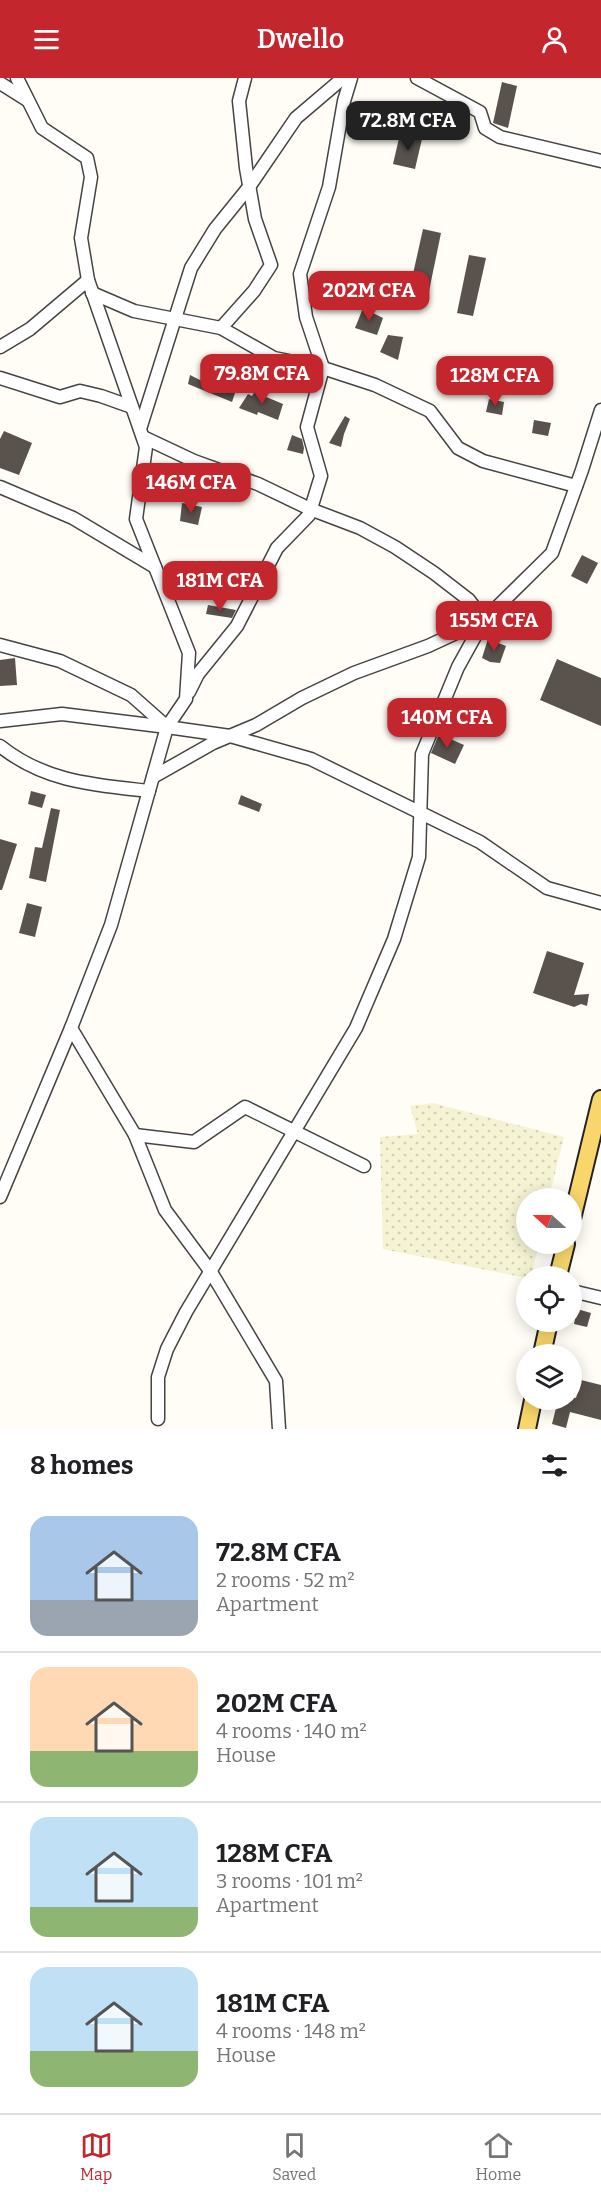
<!DOCTYPE html>
<meta charset="utf-8">
<style>
:root{--surface:#fff;--page:#f2f2f2;--text:#202124;--muted:#757577;--line:#e0e0e0;--accent:#c4262e}
body{margin:0;font-family:Bitter,serif;background:var(--page);color:var(--text);height:100vh;display:flex;flex-direction:column;font-size:22px;white-space:nowrap}
*{box-sizing:border-box;margin:0}
p{font-size:20px;color:var(--muted)}
.icon{flex:none;width:33px;height:33px;fill:none;stroke:currentColor;stroke-width:2;stroke-linecap:round;stroke-linejoin:round}
.map{position:relative;height:1351px;overflow:hidden}
.drawer{display:flex;flex-direction:column;background:var(--surface);flex:1}
.drawer>*{flex:none}
.needle{width:39px;rotate:291deg}
.tools{position:absolute;left:516px;top:1110px;display:grid;gap:12px}
.tools a{display:grid;place-items:center;width:66px;height:66px;border-radius:50%;background:var(--surface);box-shadow:0 3px 15px #0003;font-size:30px}
.price{position:absolute;translate:-50% -51px;padding:0 14px;border-radius:12px;background:var(--accent);color:#fff;font-size:20px;line-height:39px;filter:drop-shadow(0 2px 3px #0008)}
.price::after{content:'';position:absolute;left:50%;top:36px;width:18px;height:14px;margin-left:-9px;background:inherit;clip-path:polygon(0 0,100% 0,50% 100%)}
.price.active{background:#222;color:#fff}
ul{padding:0;list-style:none}
li{display:flex;align-items:center;gap:18px;height:150px;padding:0 30px}
li+li{border-top:2px solid var(--line)}
li span{display:grid;place-items:center;flex:none;width:168px;height:120px;border-radius:18px;color:#555}
li>.icon{margin-inline-start:auto}
span .icon{width:72px;height:72px;fill:#fffc;stroke-width:1}
li b{font-size:26px}
h2{display:flex;justify-content:space-between;align-items:center;height:72px;padding:0 30px;font-size:26px}
header{display:flex;justify-content:space-between;align-items:center;height:78px;padding:0 30px;background:var(--accent);color:#fff;font-size:27px;font-weight:600}
.tabs{display:flex;justify-content:space-around;align-items:center;height:84px;border-top:2px solid var(--line);background:var(--surface);font-size:16px;color:var(--muted)}
.tabs a{display:grid;justify-items:center;gap:3px}
.tabs .active{color:var(--accent)}
.map>svg:first-child{display:block}
</style>
<header><svg class="icon" aria-label="menu" viewBox="0 0 24 24"><path d="M4 6h16M4 12h16M4 18h16"/></svg>Dwello<svg class="icon" aria-label="person" viewBox="0 0 24 24"><circle cx="12" cy="8" r="4"/><path d="M4 21q1-7 8-7t8 7"/></svg></header>
<div class="map">
<svg width="601" height="1351" viewBox="0 0 601 1351">
<defs>
<pattern id="farmland-dots" width="8" height="8" patternUnits="userSpaceOnUse" patternTransform="scale(1.5)"><rect width="8" height="8" fill="#f6f3d4"/><path d="M2 2h.1M6 6h.1" fill="none" stroke="#d2cfb5" stroke-width="1.8" stroke-linecap="round"/></pattern>
</defs>
<rect width="100%" height="100%" fill="#fffdf5"/>
<polygon fill="url(#farmland-dots)" points="433,1025 564,1059 549,1120 526,1120 526,1166 539,1166 531,1198 526,1200 383,1171 380,1059 418,1056 410,1028"/>
<g fill="#5a524d">
<polygon points="502,4 517,8 508,50 493,45"/>
<polygon points="400,56 422,61 415,91 393,86"/>
<polygon points="423,151 441,155 428,218 409,214"/>
<polygon points="469,177 486,180 473,238 457,235"/>
<polygon points="363,230 383,240 377,257 355,250"/>
<polygon points="388,257 403,259 398,282 380,274"/>
<polygon points="449,283 497,290 492,318 477,315 479,302 447,296"/>
<polygon points="221,289 230,292 224,307 236,312 232,324 188,306 190,297 212,308"/>
<polygon points="255,313 265,315 264,318 283,326 278,342 258,334 257,337 239,330 248,316 252,318"/>
<polygon points="489,321 504,324 502,337 486,334"/>
<polygon points="345,338 350,341 344,356 341,369 329,365"/>
<polygon points="534,342 551,345 548,358 532,355"/>
<polygon points="4,353 32,365 19,397 0,390 0,361"/>
<polygon points="292,357 302,361 304,370 303,376 287,372"/>
<polygon points="182,425 202,429 198,447 180,443"/>
<polygon points="582,477 598,485 587,506 571,498"/>
<polygon points="208,527 236,532 232,540 206,536"/>
<polygon points="488,561 506,568 500,585 490,584 482,580"/>
<polygon points="15,580 17,607 0,608 0,582"/>
<polygon points="557,581 601,600 601,648 540,622"/>
<polygon points="439,656 464,667 455,686 431,675"/>
<polygon points="31,713 46,717 42,730 28,726"/>
<polygon points="241,717 262,726 259,734 238,726"/>
<polygon points="51,730 60,732 46,804 29,800 35,769 42,770"/>
<polygon points="0,761 17,766 2,812 0,812"/>
<polygon points="27,825 42,829 35,859 19,855"/>
<polygon points="547,873 584,885 574,917 589,916 587,928 581,926 574,929 533,915"/>
<polygon points="577,1231 591,1235 587,1249 574,1246"/>
<polygon points="581,1302 601,1307 601,1342 570,1334 566,1350 552,1346 558,1322 572,1322 572,1319 576,1320"/>
</g>
<g fill="none" stroke-linecap="round" stroke-linejoin="round">
<g stroke="#444" stroke-width="15">
<g id="minor">
<polyline points="417,0 480,34 485,50 500,59 601,83"/>
<polyline points="0,5 27,22"/>
<polyline points="92,215 134,233 221,250 274,280 323,290 375,307 430,333 458,370 483,383 576,408"/>
<polyline points="221,250 254,213 271,187 255,141 246,90 239,23 245,0"/>
<polyline points="0,269 30,251 88,202"/>
<polyline points="0,300 60,319 80,313 101,318 132,329"/>
<polyline points="140,351 191,190 215,151 249,109 296,40 343,0"/>
<polyline points="143,359 194,383 258,406 310,431 360,450 395,469 434,495 469,522 484,542 428,568 354,595 302,620 256,647 213,665 153,699"/>
<polyline points="0,409 73,440 155,489"/>
<polyline points="0,567 60,583 131,617 166,648"/>
<polyline points="189,614 198,596 237,548 277,470 309,437 321,398 307,349 323,290 306,239 300,196 329,109 344,23 351,0"/>
<polyline points="0,643 62,636 167,649 230,658 311,681 480,764 547,810 601,825"/>
<path d="M 0,668 C 45,704 94,707 149,713"/>
<polyline points="71,950 135,1057 165,1132 211,1194 276,1303 279,1351"/>
<polyline points="135,1057 194,1064 245,1029 364,1088"/>
<polyline points="0,1119 71,950 111,847 167,649 186,621 189,575 136,441 146,369 88,202 81,160 91,99 87,80 42,50 17,0"/>
<polyline points="572,1213 601,1220"/>
<polyline points="158,1341 158,1299 167,1271 186,1234 356,950 394,861 419,779 422,676 458,589 484,542 552,475 582,392 601,332"/>
</g>
</g>
<g stroke="#222" stroke-width="20">
<g id="major">
<polyline points="572,1141 601,1021"/>
<polyline points="558,1198 566,1166"/>
<polyline points="542,1276 549,1244"/>
<polyline points="527,1351 533,1322"/>
</g>
</g>
<use href="#minor" stroke="#fff" stroke-width="12"/>
<use href="#major" stroke="#f9d66b" stroke-width="16"/>
</g>
</svg>
<div class="tools">
<a><svg class="needle" viewBox="-14 -14 28 28"><path d="M0-13l5 13h-10z" fill="#e53935"/><path d="M0 13l5-13h-10z" fill="#757577"/></svg></a>
<a><svg class="icon" aria-label="locate" viewBox="0 0 24 24"><circle cx="12" cy="12" r="6"/><path d="M12 2v4M12 18v4M2 12h4M18 12h4"/></svg></a>
<a><svg class="icon" aria-label="layers" viewBox="0 0 24 24"><path d="M12 4l9 5-9 5-9-5zM3 14l9 5 9-5"/></svg></a>
</div>
<b class="price active" style="left:408px;top:74px">72.8M CFA</b>
<b class="price" style="left:369px;top:244px">202M CFA</b>
<b class="price" style="left:262px;top:327px">79.8M CFA</b>
<b class="price" style="left:495px;top:329px">128M CFA</b>
<b class="price" style="left:191px;top:436px">146M CFA</b>
<b class="price" style="left:220px;top:534px">181M CFA</b>
<b class="price" style="left:494px;top:574px">155M CFA</b>
<b class="price" style="left:447px;top:671px">140M CFA</b>
</div>
<section class="drawer">
<h2>8 homes<svg class="icon" aria-label="filters" viewBox="0 0 24 24"><path d="M4 7h16M4 17h16"/><circle cx="9" cy="7" r="2"/><circle cx="15" cy="17" r="2"/></svg></h2>
<ul>
<li><span style="background:linear-gradient(#a9c7e8 70%,#9aa5b1 0)"><svg class="icon" aria-label="home" viewBox="0 0 24 24"><path d="M3 11l9-7 9 7M6 9v11h12V9"/></svg></span><div><b>72.8M CFA</b><p>2 rooms · 52 m²</p><p>Apartment</p></div></li>
<li><span style="background:linear-gradient(#ffd9b3 70%,#8fb573 0)"><svg class="icon" aria-label="home" viewBox="0 0 24 24"><path d="M3 11l9-7 9 7M6 9v11h12V9"/></svg></span><div><b>202M CFA</b><p>4 rooms · 140 m²</p><p>House</p></div></li>
<li><span style="background:linear-gradient(#bfe0f5 75%,#8fb573 0)"><svg class="icon" aria-label="home" viewBox="0 0 24 24"><path d="M3 11l9-7 9 7M6 9v11h12V9"/></svg></span><div><b>128M CFA</b><p>3 rooms · 101 m²</p><p>Apartment</p></div></li>
<li><span style="background:linear-gradient(#bfe0f5 70%,#8fb573 0)"><svg class="icon" aria-label="home" viewBox="0 0 24 24"><path d="M3 11l9-7 9 7M6 9v11h12V9"/></svg></span><div><b>181M CFA</b><p>4 rooms · 148 m²</p><p>House</p></div></li>
</ul>
</section>
<nav class="tabs">
<a class="active"><svg class="icon" aria-label="map" viewBox="0 0 24 24"><path d="M3 6l6-2 6 2 6-2v14l-6 2-6-2-6 2zM9 4v14M15 6v14"/></svg>Map</a>
<a><svg class="icon" aria-label="saved" viewBox="0 0 24 24"><path d="M7 4h10v16l-5-4-5 4z"/></svg>Saved</a>
<a><svg class="icon" aria-label="home" viewBox="0 0 24 24"><path d="M3 11l9-7 9 7M6 9v11h12V9"/></svg>Home</a>
</nav>
